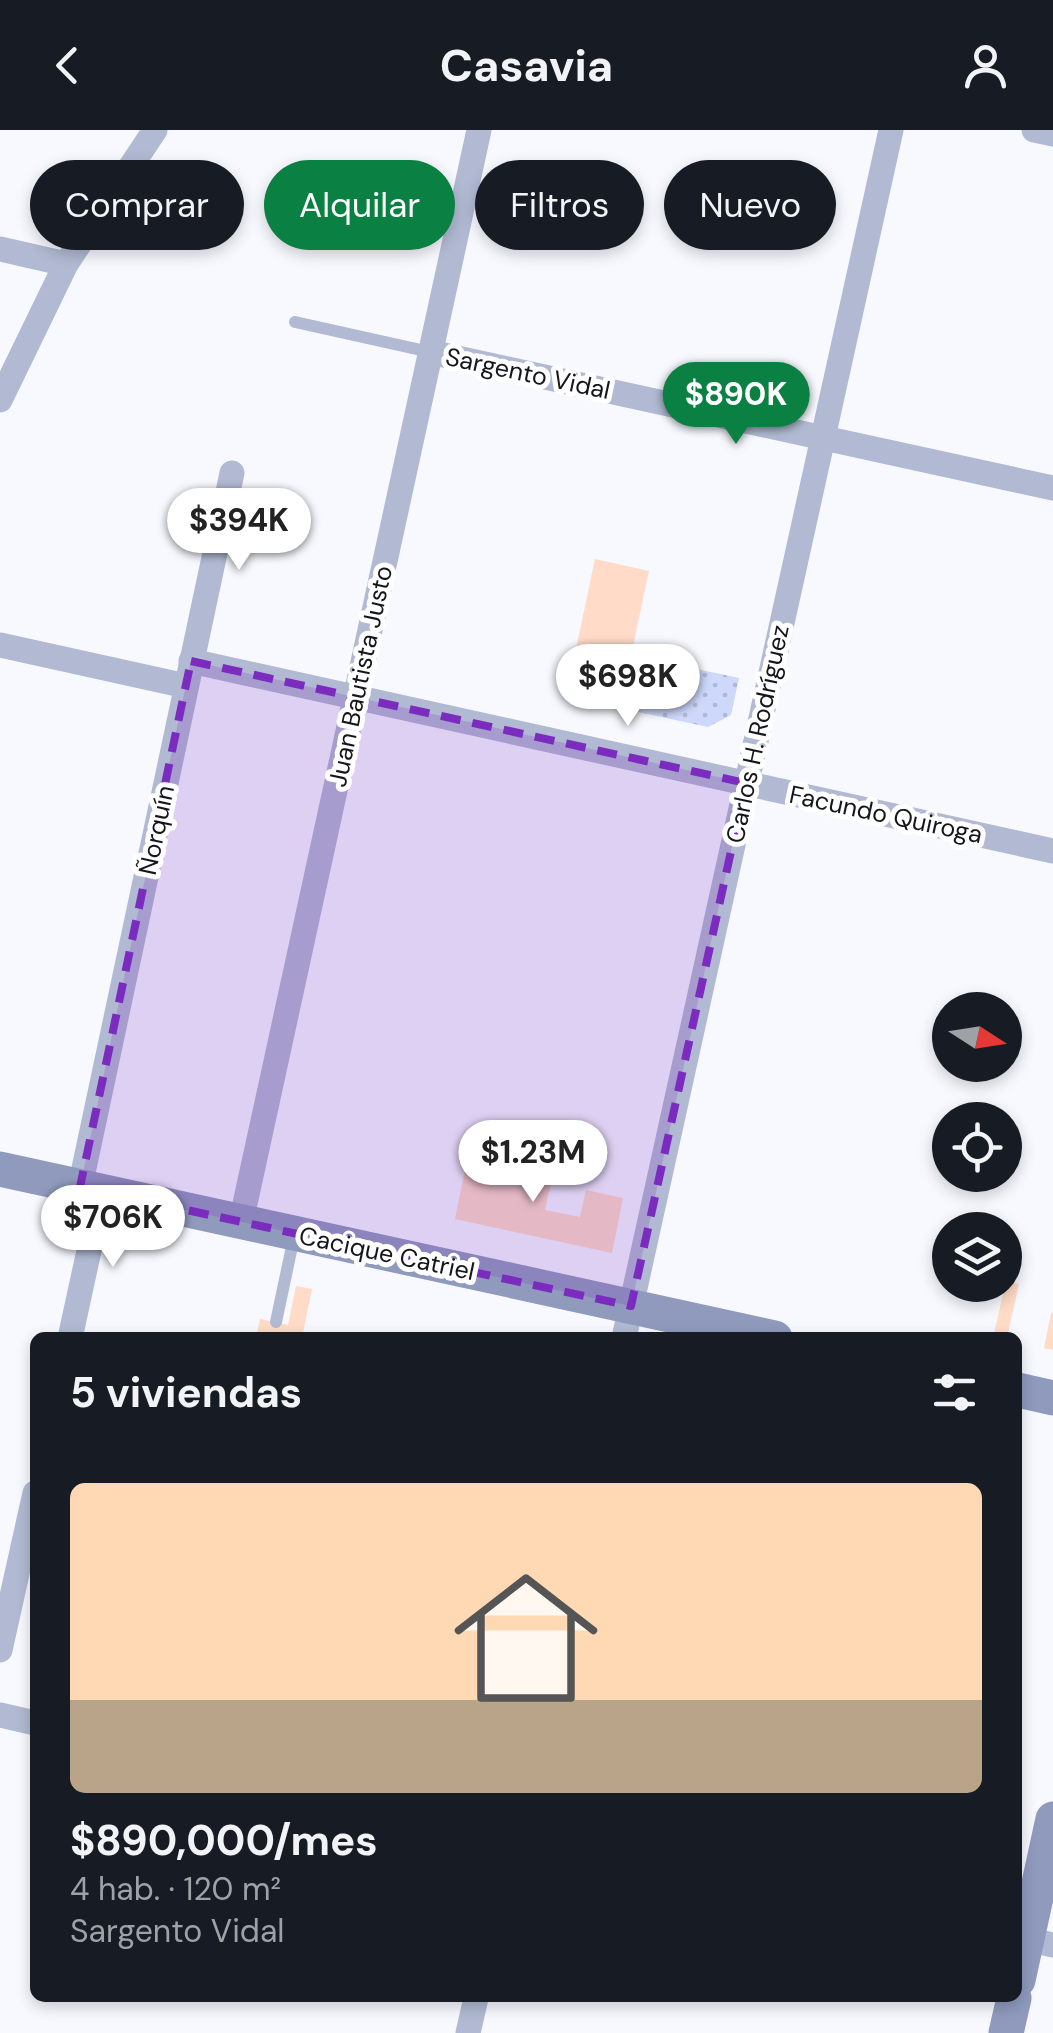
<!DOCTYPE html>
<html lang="es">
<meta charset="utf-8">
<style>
:root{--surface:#171b24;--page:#20242c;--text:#f1f3f6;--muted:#9ea1a6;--line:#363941;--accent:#0b8043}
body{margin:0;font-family:"DM Sans",sans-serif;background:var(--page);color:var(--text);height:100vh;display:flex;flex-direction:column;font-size:38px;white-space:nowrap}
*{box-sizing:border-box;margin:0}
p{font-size:32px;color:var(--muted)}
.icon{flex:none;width:55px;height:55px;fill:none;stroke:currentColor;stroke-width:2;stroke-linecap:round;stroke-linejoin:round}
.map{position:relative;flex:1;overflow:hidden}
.drawer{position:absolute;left:30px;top:1202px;width:992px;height:670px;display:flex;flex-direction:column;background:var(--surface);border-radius:15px;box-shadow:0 5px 15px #0003}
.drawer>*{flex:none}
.banner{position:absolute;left:30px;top:30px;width:995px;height:90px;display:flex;gap:20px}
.needle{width:65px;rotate:102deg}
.fabs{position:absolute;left:932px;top:862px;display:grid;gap:20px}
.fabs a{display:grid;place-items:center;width:90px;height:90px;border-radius:50%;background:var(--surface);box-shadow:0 5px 15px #0003;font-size:50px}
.price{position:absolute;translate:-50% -85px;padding:0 22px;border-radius:35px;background:#fff;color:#222;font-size:32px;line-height:65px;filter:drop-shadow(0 2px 5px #0008)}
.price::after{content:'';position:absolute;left:50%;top:60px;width:30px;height:22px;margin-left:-15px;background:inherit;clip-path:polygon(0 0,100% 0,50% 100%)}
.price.active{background:var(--accent);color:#fff}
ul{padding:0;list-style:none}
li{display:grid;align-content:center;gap:20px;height:530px;padding:0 40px}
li+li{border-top:2px solid var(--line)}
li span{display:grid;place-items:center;height:310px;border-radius:15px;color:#555}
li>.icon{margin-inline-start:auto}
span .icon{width:180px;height:180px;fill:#fffc;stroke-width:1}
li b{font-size:42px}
h2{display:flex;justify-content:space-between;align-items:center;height:120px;padding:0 40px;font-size:42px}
.pill{padding:0 35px;border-radius:45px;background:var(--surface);box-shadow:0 5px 15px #0003;font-size:35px;line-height:90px}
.pill.active{background:var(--accent);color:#fff}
header{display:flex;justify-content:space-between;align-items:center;height:130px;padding:0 40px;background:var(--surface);font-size:45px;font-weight:700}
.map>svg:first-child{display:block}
</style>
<header><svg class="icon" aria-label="back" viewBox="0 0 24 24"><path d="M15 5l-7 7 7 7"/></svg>Casavia<svg class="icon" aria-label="person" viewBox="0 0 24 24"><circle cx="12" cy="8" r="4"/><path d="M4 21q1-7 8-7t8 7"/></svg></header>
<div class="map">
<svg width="1053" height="1903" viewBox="0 0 1053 1903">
<defs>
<pattern id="grass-dots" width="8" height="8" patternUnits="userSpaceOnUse" patternTransform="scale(2.5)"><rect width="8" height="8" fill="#cdd8fa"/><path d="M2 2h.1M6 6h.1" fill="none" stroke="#afb9d6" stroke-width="1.8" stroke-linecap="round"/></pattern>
</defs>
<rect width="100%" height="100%" fill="#f7f9ff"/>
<polygon fill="url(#grass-dots)" points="631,525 739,548 731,585 708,597 620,578"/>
<g fill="#ffdbc8">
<polygon points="595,429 649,441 631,525 611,521 600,573 566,566"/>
<polygon points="506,1015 526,1019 520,1046 551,1053 545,1080 580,1087 586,1060 623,1068 612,1123 455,1089 468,1025 502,1033"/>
<polygon points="1006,1151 1019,1154 1007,1208 993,1208"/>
<polygon points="296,1156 312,1159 302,1208 256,1208 260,1189 288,1195"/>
<polygon points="1051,1183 1053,1183 1053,1220 1044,1218"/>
</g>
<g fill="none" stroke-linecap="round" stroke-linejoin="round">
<g stroke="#b1bad2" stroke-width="12">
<polyline points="295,192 430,222"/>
<polyline points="276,1192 294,1107"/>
</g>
<g stroke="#b1bad2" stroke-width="25">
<polyline points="1034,0 1053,4"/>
<polyline points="0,119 66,134"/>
<polyline points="430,222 1053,358"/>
<polyline points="0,270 66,134 155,0"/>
<polyline points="0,515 186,556"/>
<polyline points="191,531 1053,721"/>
<polyline points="80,1057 232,343"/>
<polyline points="241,1092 479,0"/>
<polyline points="70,1208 102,1061"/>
<polyline points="624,1208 891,0"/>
<polyline points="0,1520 35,1363"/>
<polyline points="0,1585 35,1593"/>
<polyline points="1018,1807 1053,1815"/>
<polyline points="468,1903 476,1868"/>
</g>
<g stroke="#8f9abd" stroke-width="35">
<polyline points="0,1039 775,1208"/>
<polyline points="1018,1260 1053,1268"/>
<polyline points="1018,1850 1053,1689"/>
<polyline points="1006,1903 1014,1868"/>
</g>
</g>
<path fill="#7b2cbf" fill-opacity="0.2" stroke="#7b2cbf" stroke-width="8" stroke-dasharray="20 12" stroke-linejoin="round" d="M 191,531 L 746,653 L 631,1176 L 80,1057 Z"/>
<g text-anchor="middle" stroke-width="10" stroke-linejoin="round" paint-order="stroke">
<g font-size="25" fill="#14161b" stroke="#fff">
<text transform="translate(528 243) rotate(12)" y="9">Sargento Vidal</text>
<text transform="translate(360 546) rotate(-78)" y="9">Juan Bautista Justo</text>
<text transform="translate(757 604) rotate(-78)" y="9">Carlos H. Rodríguez</text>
<text transform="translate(886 684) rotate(12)" y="9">Facundo Quiroga</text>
<text transform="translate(156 700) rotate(-78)" y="9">Ñorquín</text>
<text transform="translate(387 1123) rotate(12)" y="9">Cacique Catriel</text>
</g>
</g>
</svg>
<div class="fabs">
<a><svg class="needle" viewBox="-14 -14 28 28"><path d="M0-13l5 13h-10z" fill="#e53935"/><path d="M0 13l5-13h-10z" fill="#9ea1a6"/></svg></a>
<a><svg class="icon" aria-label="locate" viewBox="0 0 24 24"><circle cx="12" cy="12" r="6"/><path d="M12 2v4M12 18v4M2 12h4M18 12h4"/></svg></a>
<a><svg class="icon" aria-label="layers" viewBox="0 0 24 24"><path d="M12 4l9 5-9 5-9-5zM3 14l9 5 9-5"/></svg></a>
</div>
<b class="price active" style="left:736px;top:317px">$890K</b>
<b class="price" style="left:239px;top:443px">$394K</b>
<b class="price" style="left:628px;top:599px">$698K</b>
<b class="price" style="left:533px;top:1075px">$1.23M</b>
<b class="price" style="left:113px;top:1140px">$706K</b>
<div class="banner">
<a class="pill">Comprar</a>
<a class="pill active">Alquilar</a>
<a class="pill">Filtros</a>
<a class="pill">Nuevo</a>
</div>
<section class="drawer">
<h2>5 viviendas<svg class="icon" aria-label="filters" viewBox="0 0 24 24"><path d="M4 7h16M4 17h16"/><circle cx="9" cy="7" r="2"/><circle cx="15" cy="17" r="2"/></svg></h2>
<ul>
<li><span style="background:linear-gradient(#ffd9b3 70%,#b9a48a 0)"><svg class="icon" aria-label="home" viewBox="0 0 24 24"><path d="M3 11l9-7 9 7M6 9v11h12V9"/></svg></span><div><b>$890,000/mes</b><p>4 hab. · 120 m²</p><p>Sargento Vidal</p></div></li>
</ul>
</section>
</div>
